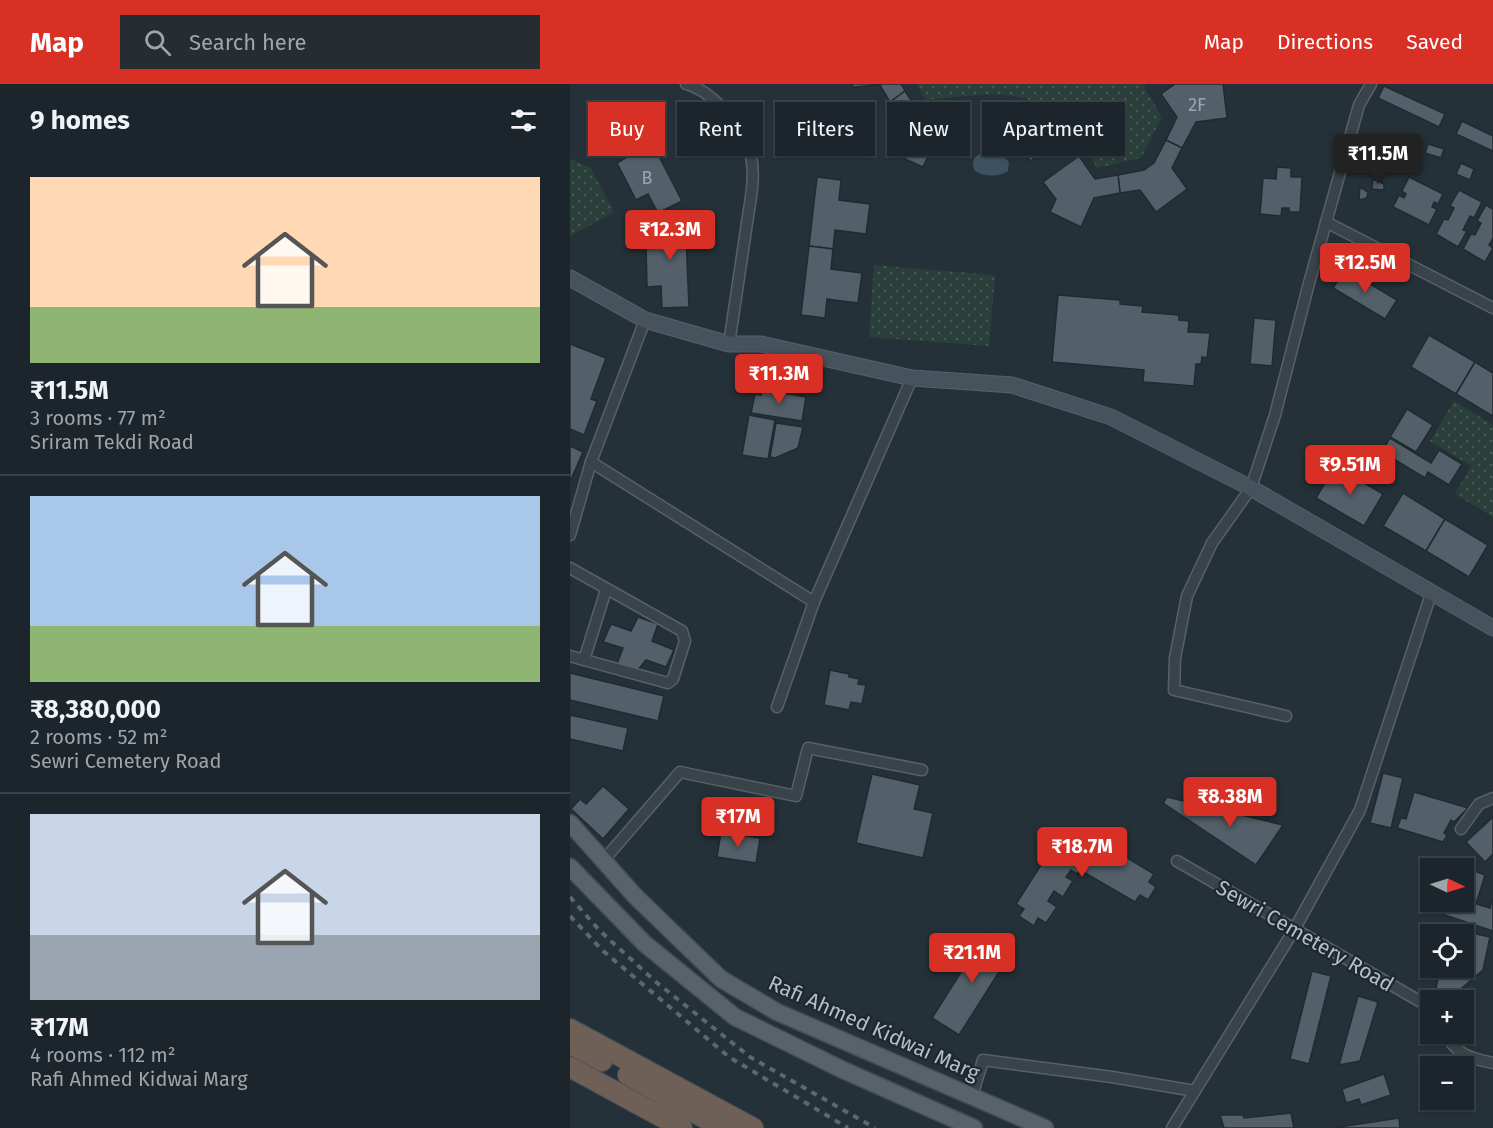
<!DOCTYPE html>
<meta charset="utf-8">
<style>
:root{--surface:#1c252b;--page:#252d33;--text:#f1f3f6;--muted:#a0a5a9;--line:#3a4247;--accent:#d93025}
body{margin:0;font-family:"Fira Sans",sans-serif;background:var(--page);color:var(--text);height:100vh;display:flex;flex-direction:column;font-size:22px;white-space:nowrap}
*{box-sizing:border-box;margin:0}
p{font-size:20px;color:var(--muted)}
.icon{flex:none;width:33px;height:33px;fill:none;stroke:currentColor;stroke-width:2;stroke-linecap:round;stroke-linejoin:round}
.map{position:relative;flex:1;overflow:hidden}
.drawer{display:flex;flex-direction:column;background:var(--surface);width:570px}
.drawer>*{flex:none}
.top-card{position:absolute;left:18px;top:18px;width:570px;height:54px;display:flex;gap:12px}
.needle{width:39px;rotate:94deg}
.controls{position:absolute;left:850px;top:774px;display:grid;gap:12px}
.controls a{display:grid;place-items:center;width:54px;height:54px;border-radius:0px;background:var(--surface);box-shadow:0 2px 4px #0004,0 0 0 2px var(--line);font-size:30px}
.price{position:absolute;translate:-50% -51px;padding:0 14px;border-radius:6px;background:var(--accent);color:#fff;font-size:20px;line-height:39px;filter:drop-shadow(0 2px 3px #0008)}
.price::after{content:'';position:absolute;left:50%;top:36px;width:18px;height:14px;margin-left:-9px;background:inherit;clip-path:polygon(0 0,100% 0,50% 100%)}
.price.active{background:#222;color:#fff}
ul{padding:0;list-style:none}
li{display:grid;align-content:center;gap:12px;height:318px;padding:0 30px}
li+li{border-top:2px solid var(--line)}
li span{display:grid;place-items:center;height:186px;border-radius:0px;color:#555}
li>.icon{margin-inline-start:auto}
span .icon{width:108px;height:108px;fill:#fffc;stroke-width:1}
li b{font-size:26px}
h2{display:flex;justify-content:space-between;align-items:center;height:72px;padding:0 30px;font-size:26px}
.tag{padding:0 21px;border-radius:0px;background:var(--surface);box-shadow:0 2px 4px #0004,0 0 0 2px var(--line);font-size:21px;line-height:54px}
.tag.active{background:var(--accent);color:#fff}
header{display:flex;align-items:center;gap:36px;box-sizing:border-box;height:84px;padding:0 30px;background:var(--accent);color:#fff}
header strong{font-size:28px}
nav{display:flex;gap:33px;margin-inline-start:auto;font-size:21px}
.search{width:420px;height:54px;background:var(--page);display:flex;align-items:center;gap:15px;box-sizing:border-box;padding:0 21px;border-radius:0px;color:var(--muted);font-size:22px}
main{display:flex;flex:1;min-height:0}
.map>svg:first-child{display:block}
</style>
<header>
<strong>Map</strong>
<div class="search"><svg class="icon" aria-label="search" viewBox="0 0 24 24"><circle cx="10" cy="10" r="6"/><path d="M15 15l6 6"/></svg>Search here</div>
<nav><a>Map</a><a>Directions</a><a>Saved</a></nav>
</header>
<main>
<section class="drawer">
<h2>9 homes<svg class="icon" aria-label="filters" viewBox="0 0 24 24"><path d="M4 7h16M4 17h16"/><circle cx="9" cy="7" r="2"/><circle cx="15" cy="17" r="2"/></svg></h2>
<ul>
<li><span style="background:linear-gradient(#ffd9b3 70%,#8fb573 0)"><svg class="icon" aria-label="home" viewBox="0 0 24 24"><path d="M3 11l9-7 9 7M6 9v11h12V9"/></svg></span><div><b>₹11.5M</b><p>3 rooms · 77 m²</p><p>Sriram Tekdi Road</p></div></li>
<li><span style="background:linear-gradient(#a9c7e8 70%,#8fb573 0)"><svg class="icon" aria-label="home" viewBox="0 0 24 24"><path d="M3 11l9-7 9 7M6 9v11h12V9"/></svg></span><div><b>₹8,380,000</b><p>2 rooms · 52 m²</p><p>Sewri Cemetery Road</p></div></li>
<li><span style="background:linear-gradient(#c9d6e8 65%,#9aa5b1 0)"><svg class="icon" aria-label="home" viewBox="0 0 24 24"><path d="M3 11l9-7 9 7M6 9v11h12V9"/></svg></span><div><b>₹17M</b><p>4 rooms · 112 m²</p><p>Rafi Ahmed Kidwai Marg</p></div></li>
</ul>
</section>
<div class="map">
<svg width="923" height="1044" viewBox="0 0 923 1044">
<defs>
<pattern id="park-dots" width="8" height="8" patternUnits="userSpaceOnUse" patternTransform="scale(1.5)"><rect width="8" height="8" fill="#2a3e3a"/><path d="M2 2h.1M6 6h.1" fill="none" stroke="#465855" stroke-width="1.8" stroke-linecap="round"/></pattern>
</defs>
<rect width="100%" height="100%" fill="#253139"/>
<g fill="url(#park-dots)">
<path d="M 346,0 L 577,0 L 574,3 L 592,33 L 571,74 L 527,84 C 477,0 447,7 356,16 Z"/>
<polygon points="0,75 21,84 44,128 0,152"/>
<polygon points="304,181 425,191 419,262 299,253"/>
<polygon points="884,317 923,341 923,433 885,410 901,382 860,357"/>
</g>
<path fill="#3d5260" d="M 416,69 C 425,69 433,71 439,78 L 438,87 C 429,93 415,93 405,87 C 400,76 405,70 416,69 Z"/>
<g fill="#536069" stroke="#202a30" stroke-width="1.5">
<polygon points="282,0 331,0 335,7 320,18 310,1 283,3"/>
<polygon points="605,0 653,0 657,34 626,38 612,64 596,56 607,33 591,10"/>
<polygon points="814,2 875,30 869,43 808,14"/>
<polygon points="335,7 348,27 376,24 380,68 359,70 353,83 322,69 334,40 320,18"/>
<polygon points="411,17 426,17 454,24 467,31 489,50 461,77 453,69 439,60 422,56 411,56"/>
<polygon points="68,32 112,117 88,129 78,110 66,116 47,79 59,72 44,45"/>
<polygon points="892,37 923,52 923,67 886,50"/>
<polygon points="596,56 612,64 602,84 617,105 586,128 570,106 550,109 548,91 574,86 584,79"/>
<polygon points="858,60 874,65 871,74 855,69"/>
<polygon points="509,72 525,95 548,91 550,109 524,114 511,143 480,128 486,115 473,98"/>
<polygon points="891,79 904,85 900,96 886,90"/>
<polygon points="707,83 721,84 721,93 732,93 730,128 719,128 719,124 712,124 711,132 690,130 693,94 706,95"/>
<polygon points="247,93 271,96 269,116 300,120 296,150 265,146 263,165 239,162"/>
<polygon points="839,93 873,110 868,120 864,118 862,123 867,125 859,141 823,123 829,111 834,114 836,110 832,107"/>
<polygon points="803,95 814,100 814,106 802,105"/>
<polygon points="790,103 798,108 797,114 789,116"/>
<polygon points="889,106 912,118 904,134 900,132 893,146 897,147 888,163 866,150 874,135 878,136 884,124 880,122"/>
<polygon points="916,121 923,125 923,154 919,161 923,164 915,178 893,165 901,150 905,151 911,139 907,137"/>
<polygon points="115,128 119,223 92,224 91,202 77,203 76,161 89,160 88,129"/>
<polygon points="239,162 263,165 261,185 292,189 288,219 257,215 255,234 231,231"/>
<polygon points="775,185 827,216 815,235 763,204"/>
<polygon points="488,211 550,216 550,220 573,222 572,228 609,231 609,236 619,237 618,248 640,249 637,274 632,273 631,280 626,280 624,302 573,298 574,286 482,278"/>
<polygon points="684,234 706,236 702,282 680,280"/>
<polygon points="859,251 905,278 886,310 841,283"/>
<polygon points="0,260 36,274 21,315 27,317 14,351 0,345"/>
<polygon points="905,278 923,289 923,332 886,310"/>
<polygon points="191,305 236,313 232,337 181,329 185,310 191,311"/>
<polygon points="837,325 863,341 846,368 820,353"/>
<polygon points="179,331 205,336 198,375 172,371"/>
<polygon points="206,339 233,343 228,364 205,374 200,373"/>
<polygon points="820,354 861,379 869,366 892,380 879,401 858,388 855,394 812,368"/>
<polygon points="0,362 13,368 0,398"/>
<polygon points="765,382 813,410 794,442 746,414"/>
<polygon points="833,409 875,435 856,467 813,442"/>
<polygon points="875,435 918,461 899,493 856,467"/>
<polygon points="68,533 88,540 82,557 104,566 96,583 76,576 67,587 47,580 53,564 33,558 41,540 61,547"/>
<polygon points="260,586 279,590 279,593 289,595 288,600 296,601 292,620 281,618 279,626 254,621"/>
<polygon points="0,589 94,612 88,637 0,616"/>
<polygon points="0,631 58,644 53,667 0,655"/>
<polygon points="813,689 833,694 821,744 800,739"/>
<polygon points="302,690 350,701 344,725 363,729 353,774 286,759"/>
<polygon points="33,702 59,725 33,755 1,725 10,715 16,720"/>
<polygon points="844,708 898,724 884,738 881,736 874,749 877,751 873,758 827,744 831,734 836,735"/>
<polygon points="597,713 713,741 686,781 593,719"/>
<polygon points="923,733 923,770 915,778 896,758"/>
<polygon points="151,748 190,754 186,779 147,773"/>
<polygon points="515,756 537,771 541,764 584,790 579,798 586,803 578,816 570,811 565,818 510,786 507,790 501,786 496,793 503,797 493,813 484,807 478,817 487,823 476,839 468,834 464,842 449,832 454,825 446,820 478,770 485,775 493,761"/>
<polygon points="890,774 904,779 902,786 915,791 906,820 920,824 923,814 923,847 872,830 876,818 894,818 894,784 886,784"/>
<polygon points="878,844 920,853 913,886 886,909 866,905 870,884 894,884 894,850 877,850"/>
<polygon points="416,849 443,866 389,951 362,934"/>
<polygon points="742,887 761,892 739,980 720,975"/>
<polygon points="788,912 808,918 790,977 769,981"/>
<polygon points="814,990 821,1011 791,1021 789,1015 776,1019 772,1005"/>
<polygon points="721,1029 724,1044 654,1044 650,1031 673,1031 674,1034"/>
<polygon points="829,1034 830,1044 763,1044"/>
</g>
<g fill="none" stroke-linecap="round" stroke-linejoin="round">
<g stroke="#576167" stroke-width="13">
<g id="street">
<path d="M 116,0 C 143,7 175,45 181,72 C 186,96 179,122 176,146 C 170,184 165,222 159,260"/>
<polyline points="756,138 923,224"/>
<polyline points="21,378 244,518"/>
<polyline points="0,451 21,378 75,236"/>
<polyline points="0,484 112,547 115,557 103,595 98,599 0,572"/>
<polyline points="14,576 36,506"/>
<polyline points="207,623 244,518 342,294"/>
<polyline points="716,632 604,606 605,574 617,512 642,459 681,404 705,331 739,199 789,21 801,0"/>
<polyline points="891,745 909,720 923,714"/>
<polyline points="33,777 110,688 226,712 238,664 352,686"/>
<polyline points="607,777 851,918 861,930"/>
<path d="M 875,950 C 888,971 899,974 923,979"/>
<polyline points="402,1012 413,976 542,993 625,1007"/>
<polyline points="602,1044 724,846 790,726 861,510"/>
</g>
</g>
<g stroke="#576167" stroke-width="17">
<polyline id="secondary" points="0,194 75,236 159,260 191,260 342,294 442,301 541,333 681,404 923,544"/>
</g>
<g stroke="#424c52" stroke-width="19">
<g id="primary">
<polyline points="0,739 65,812 151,895 207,928 475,1044"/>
<polyline points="0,783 75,860 165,933 273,986 404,1044"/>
</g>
</g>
<g stroke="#444e54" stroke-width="22">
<g id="highway">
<polyline points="0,945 183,1044"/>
<polyline points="0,960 32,977"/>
<polyline points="0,983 112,1044"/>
<polyline points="58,991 152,1044"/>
</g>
</g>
<use href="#street" stroke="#394349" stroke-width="10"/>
<use href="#secondary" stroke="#47535c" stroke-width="15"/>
<use href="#primary" stroke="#576269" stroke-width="16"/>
<use href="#highway" stroke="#6e6057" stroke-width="20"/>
<g stroke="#5b6870" stroke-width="4" stroke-dasharray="6 6" stroke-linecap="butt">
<polyline points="0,813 30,847 86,898 180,973 305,1044"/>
<polyline points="0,832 32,866 159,973 278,1044"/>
</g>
</g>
<g text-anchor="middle" stroke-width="4.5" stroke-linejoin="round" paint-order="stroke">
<g font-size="18" fill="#9ca6ae">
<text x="627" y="27">2F</text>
<text x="77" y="100">B</text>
</g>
<g font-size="21" fill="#b4bec5" stroke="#1e282e">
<text transform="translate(735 852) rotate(30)" y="7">Sewri Cemetery Road</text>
<text transform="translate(304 944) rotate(24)" y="7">Rafi Ahmed Kidwai Marg</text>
</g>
</g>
</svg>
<div class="controls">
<a><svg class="needle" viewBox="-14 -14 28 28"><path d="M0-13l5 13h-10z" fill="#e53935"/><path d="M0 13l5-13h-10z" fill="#a0a5a9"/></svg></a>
<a><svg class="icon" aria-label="locate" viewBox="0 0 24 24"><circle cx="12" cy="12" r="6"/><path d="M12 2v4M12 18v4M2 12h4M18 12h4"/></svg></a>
<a>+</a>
<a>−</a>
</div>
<b class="price active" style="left:808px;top:101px">₹11.5M</b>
<b class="price" style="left:100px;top:177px">₹12.3M</b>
<b class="price" style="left:795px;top:210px">₹12.5M</b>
<b class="price" style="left:209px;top:321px">₹11.3M</b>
<b class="price" style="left:780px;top:412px">₹9.51M</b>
<b class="price" style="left:660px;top:744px">₹8.38M</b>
<b class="price" style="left:168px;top:764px">₹17M</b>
<b class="price" style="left:512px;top:794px">₹18.7M</b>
<b class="price" style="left:402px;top:900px">₹21.1M</b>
<div class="top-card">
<a class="tag active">Buy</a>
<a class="tag">Rent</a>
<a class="tag">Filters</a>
<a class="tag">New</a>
<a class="tag">Apartment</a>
</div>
</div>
</main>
